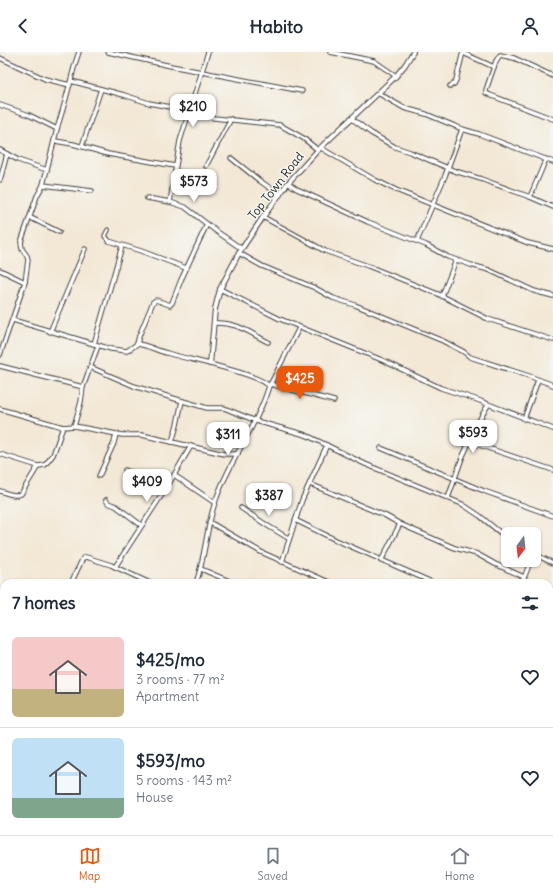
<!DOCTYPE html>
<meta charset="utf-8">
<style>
:root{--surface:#fff;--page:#f6f6f7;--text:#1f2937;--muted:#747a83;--line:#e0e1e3;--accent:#ea580c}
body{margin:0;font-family:Delius,sans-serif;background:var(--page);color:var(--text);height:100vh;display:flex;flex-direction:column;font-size:15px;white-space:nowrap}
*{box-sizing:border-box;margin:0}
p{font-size:13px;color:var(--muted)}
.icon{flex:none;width:22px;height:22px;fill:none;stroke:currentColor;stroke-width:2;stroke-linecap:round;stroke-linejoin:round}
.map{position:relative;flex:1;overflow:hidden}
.side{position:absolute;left:0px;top:527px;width:553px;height:256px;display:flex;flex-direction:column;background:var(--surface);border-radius:12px 12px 0 0;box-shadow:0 1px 3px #0004}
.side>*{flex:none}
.needle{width:26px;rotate:195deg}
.controls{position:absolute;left:501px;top:475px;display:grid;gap:8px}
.controls a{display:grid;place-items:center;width:40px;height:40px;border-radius:6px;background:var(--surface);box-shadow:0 1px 3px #0004;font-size:20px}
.price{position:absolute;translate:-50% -34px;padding:0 9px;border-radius:8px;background:#fff;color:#222;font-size:13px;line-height:26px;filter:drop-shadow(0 1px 2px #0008)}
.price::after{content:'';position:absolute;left:50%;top:24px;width:12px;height:9px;margin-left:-6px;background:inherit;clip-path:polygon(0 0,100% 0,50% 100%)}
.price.active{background:var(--accent);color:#fff}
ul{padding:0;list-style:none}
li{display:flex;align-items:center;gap:12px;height:100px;padding:0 12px}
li+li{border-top:1px solid var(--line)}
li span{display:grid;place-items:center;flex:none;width:112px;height:80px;border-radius:6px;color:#555}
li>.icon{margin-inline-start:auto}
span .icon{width:48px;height:48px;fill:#fffc;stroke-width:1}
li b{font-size:17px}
h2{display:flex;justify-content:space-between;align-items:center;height:48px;padding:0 12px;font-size:17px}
header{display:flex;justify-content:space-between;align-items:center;height:52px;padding:0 12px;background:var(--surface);font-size:18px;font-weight:700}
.tab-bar{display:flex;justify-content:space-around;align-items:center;height:56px;border-top:1px solid var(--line);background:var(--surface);font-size:11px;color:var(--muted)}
.tab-bar a{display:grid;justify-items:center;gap:2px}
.tab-bar .active{color:var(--accent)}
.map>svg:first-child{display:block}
</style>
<header><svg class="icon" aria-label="back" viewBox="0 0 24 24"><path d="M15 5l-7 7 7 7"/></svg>Habito<svg class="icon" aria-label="person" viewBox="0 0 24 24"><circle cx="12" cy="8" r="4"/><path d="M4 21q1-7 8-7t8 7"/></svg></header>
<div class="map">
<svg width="553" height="783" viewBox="0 0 553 783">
<rect width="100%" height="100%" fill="#f6f6f2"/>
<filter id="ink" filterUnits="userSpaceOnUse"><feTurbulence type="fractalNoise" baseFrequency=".025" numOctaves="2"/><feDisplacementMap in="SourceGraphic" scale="8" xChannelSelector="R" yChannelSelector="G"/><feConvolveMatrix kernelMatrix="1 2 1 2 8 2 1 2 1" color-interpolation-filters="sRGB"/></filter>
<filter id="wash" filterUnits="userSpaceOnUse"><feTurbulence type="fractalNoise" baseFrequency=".012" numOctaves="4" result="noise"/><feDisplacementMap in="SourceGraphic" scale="16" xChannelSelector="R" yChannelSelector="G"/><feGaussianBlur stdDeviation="0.9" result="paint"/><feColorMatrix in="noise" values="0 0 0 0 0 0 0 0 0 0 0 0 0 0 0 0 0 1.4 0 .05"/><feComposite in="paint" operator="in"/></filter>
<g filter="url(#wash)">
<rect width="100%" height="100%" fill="#f3e8d5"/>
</g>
<g filter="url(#ink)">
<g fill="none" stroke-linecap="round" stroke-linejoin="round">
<g stroke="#3c3b38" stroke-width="5.5">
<g id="minor">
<polyline points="108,0 171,14 302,39"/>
<polyline points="330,0 374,9 396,24"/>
<polyline points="463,1 494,15"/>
<polyline points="0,6 45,27 70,33"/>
<polyline points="553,24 514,6 500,3 496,9 486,38 486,41 490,43 553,67"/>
<polyline points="71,29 124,43 149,51 176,56 214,66 280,73 303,86 318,98"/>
<polyline points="450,34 454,32 456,28 463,0"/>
<polyline points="378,41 404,56 426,62 462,77 479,82 553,110"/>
<polyline points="0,53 29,63 57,77"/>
<polyline points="351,66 371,81 395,95 410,100 455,119 481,127 530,145 553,155"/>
<polyline points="55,89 73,92 108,102 175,114"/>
<polyline points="82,94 101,37"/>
<polyline points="321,96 375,128 396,138 528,191 553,197"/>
<polyline points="0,98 18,108 47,118"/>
<polyline points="231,106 260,129 280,143"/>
<polyline points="206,114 231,67"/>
<polyline points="0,128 7,102"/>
<polyline points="288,131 297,137 368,170 426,193 448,205 471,213 489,218 534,239 553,244"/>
<polyline points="43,133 92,139"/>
<polyline points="530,145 546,107"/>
<polyline points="147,146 170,150 185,155 216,179 242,197"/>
<polyline points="170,150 180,89 208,0"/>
<polyline points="263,165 325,199 368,214 438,242 488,267 553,288"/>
<polyline points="31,166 59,180"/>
<polyline points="108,178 105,184 109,189 141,199 186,216"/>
<polyline points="417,189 445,124 462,77"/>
<polyline points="239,201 262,214 315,236 333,246 355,253 443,289 464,300 470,305 529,324 553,333"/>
<polyline points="0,218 25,230"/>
<polyline points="220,237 280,267 382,308 441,336 475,347 553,377"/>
<polyline points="442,244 456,208"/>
<path d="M 13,268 L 111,297 L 127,299 L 137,292 C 148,293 157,299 167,301 C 186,307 260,322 269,334 C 257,374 231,406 217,445 C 206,473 206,503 196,531"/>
<path d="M 214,271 C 237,270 248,280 268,290"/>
<polyline points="50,280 85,197"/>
<polyline points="94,292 122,194"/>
<polyline points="137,292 139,284 153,250 156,248 170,253 172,251 181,228 207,172"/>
<polyline points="0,303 25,230 28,208 27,204 22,197 21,190 37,144 43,133 57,77 65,50 75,12 79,0"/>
<polyline points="0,314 83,335"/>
<polyline points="90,315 134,334 176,347 207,356 224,356 256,369 306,383 365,412 462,452 480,464 508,487"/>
<polyline points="270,332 334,349"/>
<polyline points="270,333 299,276"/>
<polyline points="0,357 63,375 74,374 122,383 142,383 224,402 238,402"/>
<polyline points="524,367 538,328"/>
<polyline points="74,374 81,350 83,335 98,294"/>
<polyline points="172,390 177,373 182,349"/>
<polyline points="470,390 553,418"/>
<polyline points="381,396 484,439 553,464"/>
<polyline points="0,402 38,414 45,413 53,403 63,375"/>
<polyline points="125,418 167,435"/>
<polyline points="174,423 215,451"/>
<polyline points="99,424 114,391 116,382"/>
<polyline points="310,432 386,464 400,472 455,496 477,502 495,512 524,525"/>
<path d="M 0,439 C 7,441 14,445 21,442 L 38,414"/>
<polyline points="448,446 462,406 481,365 488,353"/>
<polyline points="106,448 108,451 116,454 141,473"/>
<polyline points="241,456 268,474 288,486"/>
<polyline points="295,468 336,488 434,531"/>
<polyline points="209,470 261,500 331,531"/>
<polyline points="534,502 553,511"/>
<polyline points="381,509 400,472"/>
<polyline points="282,510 302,448 327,393"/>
<polyline points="115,515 167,435 191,394"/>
<polyline points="201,517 234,531"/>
<polyline points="71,531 83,506 86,505 111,513 150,531"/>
<polyline points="522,531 531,508"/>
<polyline points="549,562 553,556"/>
<polyline points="549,564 553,567"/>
<polyline points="0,569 4,572"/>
<polyline points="549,598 553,600"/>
<polyline points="549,621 553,613"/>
<polyline points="549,647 553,648"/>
<polyline points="549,693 553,695"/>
<polyline points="0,747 4,741"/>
<polyline points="183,779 193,783"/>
<polyline points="423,779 434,783"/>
<polyline points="515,779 523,783"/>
<polyline points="78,783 79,779"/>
<polyline points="174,783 175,779"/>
<polyline points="219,783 220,779"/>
<polyline points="269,783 271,779"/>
<polyline points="319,783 321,779"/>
<polyline points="394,783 395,779"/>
<polyline points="465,783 467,779"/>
<polyline points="504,783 506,779"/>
</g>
</g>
<g stroke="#3c3b38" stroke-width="6">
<polyline id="tertiary" points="210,312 215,257 220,237 239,201 263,165 288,131 318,98 396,24 405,13 413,0"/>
</g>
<use href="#minor" stroke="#fff" stroke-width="3.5"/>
<use href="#tertiary" stroke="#fff" stroke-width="4"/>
</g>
</g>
<g text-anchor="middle" stroke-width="3" stroke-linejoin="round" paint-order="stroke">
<g font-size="12" fill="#1c1c1c" stroke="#f6f6f2">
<text transform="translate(276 134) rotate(-52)" y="4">Top Town Road</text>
</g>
</g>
</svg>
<div class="controls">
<a><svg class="needle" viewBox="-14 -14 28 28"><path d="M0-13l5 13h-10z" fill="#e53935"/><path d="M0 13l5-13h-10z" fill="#747a83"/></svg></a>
</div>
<b class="price" style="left:193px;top:76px">$210</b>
<b class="price" style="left:194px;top:151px">$573</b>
<b class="price active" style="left:300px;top:348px">$425</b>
<b class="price" style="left:473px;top:402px">$593</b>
<b class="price" style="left:228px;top:404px">$311</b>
<b class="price" style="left:147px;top:451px">$409</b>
<b class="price" style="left:269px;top:465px">$387</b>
<section class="side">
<h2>7 homes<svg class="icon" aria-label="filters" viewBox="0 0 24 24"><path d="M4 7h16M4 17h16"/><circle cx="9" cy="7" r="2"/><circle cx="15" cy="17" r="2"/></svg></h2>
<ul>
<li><span style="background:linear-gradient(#f6c9c9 65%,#c2b280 0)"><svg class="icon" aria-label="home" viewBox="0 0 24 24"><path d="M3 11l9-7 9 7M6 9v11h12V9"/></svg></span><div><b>$425/mo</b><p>3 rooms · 77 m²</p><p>Apartment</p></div><svg class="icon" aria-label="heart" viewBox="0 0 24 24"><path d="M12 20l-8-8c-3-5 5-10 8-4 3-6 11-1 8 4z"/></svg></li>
<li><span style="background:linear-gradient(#bfe0f5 75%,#7fa58c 0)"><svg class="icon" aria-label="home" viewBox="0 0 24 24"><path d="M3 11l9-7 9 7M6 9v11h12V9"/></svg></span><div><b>$593/mo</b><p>5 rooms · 143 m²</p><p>House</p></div><svg class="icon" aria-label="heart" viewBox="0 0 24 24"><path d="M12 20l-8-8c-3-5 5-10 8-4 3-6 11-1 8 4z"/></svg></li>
</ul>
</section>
</div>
<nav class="tab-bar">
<a class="active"><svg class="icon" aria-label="map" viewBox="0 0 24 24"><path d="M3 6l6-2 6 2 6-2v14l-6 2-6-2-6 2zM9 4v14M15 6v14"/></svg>Map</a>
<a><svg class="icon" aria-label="saved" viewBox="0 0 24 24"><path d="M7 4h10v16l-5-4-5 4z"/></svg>Saved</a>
<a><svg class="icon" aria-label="home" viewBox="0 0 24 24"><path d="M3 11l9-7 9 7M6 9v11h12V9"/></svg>Home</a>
</nav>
